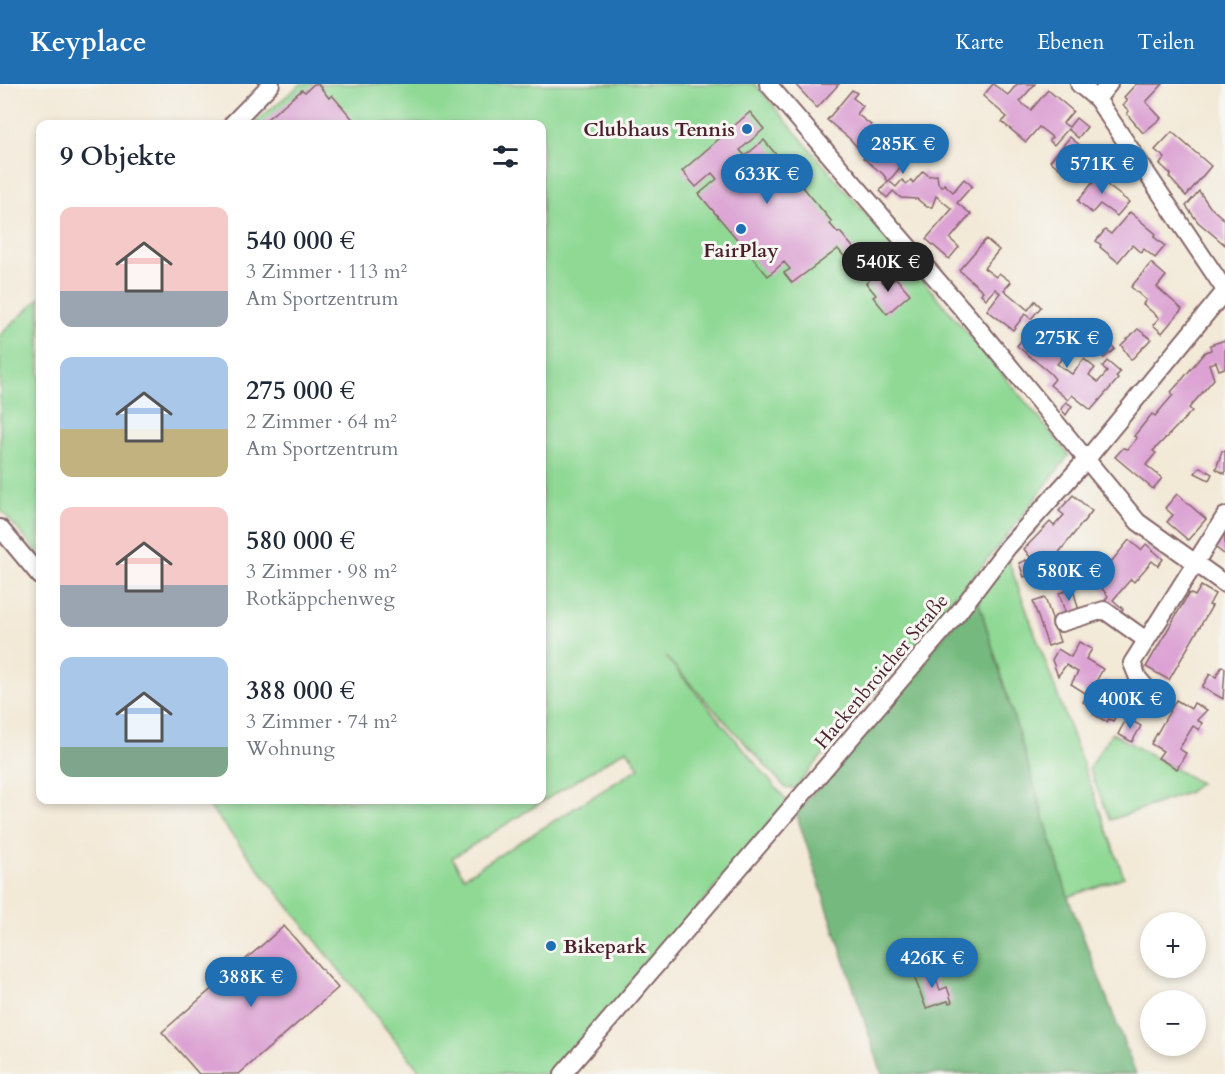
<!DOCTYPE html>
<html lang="de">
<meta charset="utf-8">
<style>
:root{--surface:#fff;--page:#f6f6f7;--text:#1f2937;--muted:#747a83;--accent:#1f6fb2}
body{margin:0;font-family:Cardo,serif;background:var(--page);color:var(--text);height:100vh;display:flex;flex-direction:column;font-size:22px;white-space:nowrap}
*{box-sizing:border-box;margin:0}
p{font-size:20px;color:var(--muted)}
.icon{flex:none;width:33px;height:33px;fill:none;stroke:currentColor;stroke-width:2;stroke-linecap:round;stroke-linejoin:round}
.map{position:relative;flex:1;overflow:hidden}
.sheet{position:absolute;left:36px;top:36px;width:510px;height:684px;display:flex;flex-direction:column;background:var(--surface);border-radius:12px;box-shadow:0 3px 9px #0003}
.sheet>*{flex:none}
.tools{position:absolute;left:1140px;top:828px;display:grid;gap:12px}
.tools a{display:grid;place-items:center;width:66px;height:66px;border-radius:50%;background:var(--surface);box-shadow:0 3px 9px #0003;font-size:30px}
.price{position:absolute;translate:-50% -51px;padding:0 14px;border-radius:21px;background:var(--accent);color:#fff;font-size:20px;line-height:39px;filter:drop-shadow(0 2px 3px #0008)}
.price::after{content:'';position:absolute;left:50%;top:36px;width:18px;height:14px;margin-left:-9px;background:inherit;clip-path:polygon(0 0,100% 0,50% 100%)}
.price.selected{background:#222;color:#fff}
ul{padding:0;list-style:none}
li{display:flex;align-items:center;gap:18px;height:150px;padding:0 24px}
li span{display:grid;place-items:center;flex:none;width:168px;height:120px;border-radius:12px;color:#555}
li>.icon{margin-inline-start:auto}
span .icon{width:72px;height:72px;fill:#fffc;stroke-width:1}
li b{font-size:26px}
h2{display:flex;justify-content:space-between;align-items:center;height:72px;padding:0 24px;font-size:26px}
header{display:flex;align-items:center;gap:36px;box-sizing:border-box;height:84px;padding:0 30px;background:var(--accent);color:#fff}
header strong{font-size:28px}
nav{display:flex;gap:33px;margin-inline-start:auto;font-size:21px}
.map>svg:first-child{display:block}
</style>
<header>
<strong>Keyplace</strong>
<nav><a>Karte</a><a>Ebenen</a><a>Teilen</a></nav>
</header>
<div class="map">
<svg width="1225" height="990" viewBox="0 0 1225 990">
<rect width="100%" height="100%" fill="#f6f6f2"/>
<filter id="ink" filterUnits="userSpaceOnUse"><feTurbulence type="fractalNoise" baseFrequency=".0167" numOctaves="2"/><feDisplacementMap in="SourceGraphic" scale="12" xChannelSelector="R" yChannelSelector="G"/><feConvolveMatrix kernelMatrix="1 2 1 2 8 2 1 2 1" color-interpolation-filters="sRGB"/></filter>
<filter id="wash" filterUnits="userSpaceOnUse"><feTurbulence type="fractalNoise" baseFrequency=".008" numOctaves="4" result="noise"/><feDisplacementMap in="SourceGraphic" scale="24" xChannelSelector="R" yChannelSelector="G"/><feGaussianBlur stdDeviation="1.35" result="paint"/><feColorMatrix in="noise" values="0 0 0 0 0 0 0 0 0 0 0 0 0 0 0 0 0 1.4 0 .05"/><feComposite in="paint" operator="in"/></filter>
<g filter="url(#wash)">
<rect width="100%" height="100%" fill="#f3e9d7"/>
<g fill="#90d995" stroke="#6d7c60" stroke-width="1.5" fill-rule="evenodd">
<path d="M 301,0 L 755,0 C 859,125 967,244 1069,371 L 1001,459 L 795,704 L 786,704 L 666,573 L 788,718 L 556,990 L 422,990 L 204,716 L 542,716 L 542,40 L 253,40 ZM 627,665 L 639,684 L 464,793 L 452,774 Z"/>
<polygon points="40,214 40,471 0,425 0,251"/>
<polygon points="1006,470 1124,793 1068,813 977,512"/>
<polygon points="1112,649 1200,699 1187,709 1110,736 1089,684"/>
</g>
<polygon fill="#74b97e" stroke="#5f6c54" stroke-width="1.5" points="977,512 1068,813 1136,990 882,990 796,729"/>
<g id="blocks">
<g fill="#dca2d3">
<polygon points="314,0 318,0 329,14 332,11 357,40 261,40 302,6 305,8"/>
<polygon points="795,0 839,0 817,24"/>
<polygon points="993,0 1008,11 1017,0 1035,0 1020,17 1025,22 1031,26 1048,6 1073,27 1063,39 1069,43 1076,34 1087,43 1078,54 1068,45 1054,61 1049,56 1052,53 1039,43 1026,58 1002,38 1007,33 983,12"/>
<polygon points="1136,0 1163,0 1146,18 1161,34 1143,49 1127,30 1129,27 1123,21 1127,17 1124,13"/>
<polygon points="852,6 857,9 853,14 863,22 857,30 871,41 867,47 872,52 868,56 874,61 878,56 891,66 894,63 907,75 889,97 896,103 902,96 907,100 911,96 913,99 923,87 929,92 937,91 938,99 942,103 944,100 953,108 964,95 972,102 957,119 971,130 950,155 959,163 949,175 926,155 952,125 936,112 932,123 927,123 917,115 901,114 893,107 887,114 880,107 888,97 883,90 863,74 865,72 850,55 827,36"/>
<polygon points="750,28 764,45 740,66 745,72 764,56 832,138 830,140 838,149 840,148 868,181 858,189 838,165 792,199 784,189 790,185 784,178 768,192 699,110 717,95 712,89 696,103 682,87"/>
<polygon points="1172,48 1211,82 1186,112 1169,93 1171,90 1160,80 1165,74 1155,66"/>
<polygon points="1070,53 1089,69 1068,91 1050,77"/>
<polygon points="1098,81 1105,86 1098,94 1129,118 1117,132 1100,120 1092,129 1078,117 1094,97 1089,92"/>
<polygon points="1199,107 1210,123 1225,136 1225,161 1198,138 1186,122"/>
<polygon points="1130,128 1156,150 1154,153 1165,162 1155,174 1144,165 1141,169 1132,161 1118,178 1100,163 1101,161 1096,157 1105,146 1111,150"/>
<polygon points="986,155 999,166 984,184 996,193 999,189 1011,198 1004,206 1028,226 1035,217 1041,223 1031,235 1025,230 1013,246 987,226 1000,209 995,205 986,215 981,210 983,207 959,186"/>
<polygon points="1151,179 1166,192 1157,203 1182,225 1162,249 1153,241 1159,234 1143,220 1146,216 1131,203"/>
<polygon points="876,190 886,202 896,194 910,210 887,230 873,213 876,211 866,199"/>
<polygon points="1037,236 1054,250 1047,258 1064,272 1057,280 1072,290 1084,275 1095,284 1089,291 1098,298 1107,288 1102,283 1107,277 1120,288 1116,293 1118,295 1091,326 1072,311 1068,316 1050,301 1055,295 1050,289 1017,262"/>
<polygon points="1138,245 1151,255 1131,276 1121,261"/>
<polygon points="1225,256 1225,284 1219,286 1216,278 1209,280 1214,295 1189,324 1192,327 1153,367 1156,369 1146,381 1162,394 1153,405 1115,373 1123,364 1128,365 1137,354 1134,352 1152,330 1155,332 1173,311 1171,308 1180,298 1205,268 1211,266 1210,261"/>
<polygon points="1110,260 1115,265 1104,274 1100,270"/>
<polygon points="1066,318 1072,322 1066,331 1061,325"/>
<polygon points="1222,367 1225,367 1225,390 1216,385"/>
<polygon points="1200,383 1212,390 1209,396 1195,389"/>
<polygon points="1177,410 1206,435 1188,456 1167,438 1173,431 1165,424"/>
<polygon points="1073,411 1092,427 1045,486 1040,486 1024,465 1050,438 1054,442 1064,431 1059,427"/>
<polygon points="1222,450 1225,452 1225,471 1214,462"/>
<polygon points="1129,456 1141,466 1146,460 1163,475 1158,482 1152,477 1134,498 1131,495 1113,516 1123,525 1118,530 1104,518 1108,512 1100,502 1089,496 1107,475 1111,478"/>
<polygon points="1026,476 1031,490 1024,493 1019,479"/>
<polygon points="1201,502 1215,510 1209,521 1212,522 1169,596 1146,583 1189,509 1195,512"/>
<polygon points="1073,505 1079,527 1066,531 1059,509"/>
<polygon points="1045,514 1060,558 1048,562 1033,518"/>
<polygon points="1079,558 1092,565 1086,575 1103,585 1093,603 1099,606 1105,596 1112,600 1107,608 1120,616 1115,624 1119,626 1113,637 1109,635 1107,638 1093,630 1100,618 1094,614 1089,622 1083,618 1087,610 1071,600 1078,588 1066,581 1058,592 1052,576 1058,565 1071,573"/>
<polygon points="1222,582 1225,584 1223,615 1202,603 1210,590 1216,593"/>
<polygon points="1176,616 1191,625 1194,619 1207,626 1197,636 1202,639 1199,646 1193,642 1179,665 1186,669 1177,685 1158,674 1163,667 1151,660"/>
<polygon points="1127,634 1141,642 1132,658 1118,650"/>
<polygon points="284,842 338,904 239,990 199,990 162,948"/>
<polygon points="938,883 941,890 935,892 940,906 947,903 952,918 949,919 948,917 926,924 914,892"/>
</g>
</g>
</g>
<g filter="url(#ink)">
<use href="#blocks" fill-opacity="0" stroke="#856667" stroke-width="1.5"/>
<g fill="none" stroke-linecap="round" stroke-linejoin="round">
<g stroke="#856667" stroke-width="20">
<g id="minor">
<polyline points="768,0 970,234 1138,438 1225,500"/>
<polyline points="1079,0 1097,15 1225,206"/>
<polyline points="1097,15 1109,0"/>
<polyline points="232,40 271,0"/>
<polyline points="0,444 40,492"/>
<polyline points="1061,539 1104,526 1146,556"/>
<polyline points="1156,615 1138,594 1132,579 1225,432"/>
<polyline points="563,990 958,529 1008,463 1087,375 1225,207"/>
</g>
</g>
<use href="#minor" stroke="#fff" stroke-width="16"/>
</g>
</g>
<g fill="#1f6fb2" stroke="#f6f6f2" stroke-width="2">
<circle cx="747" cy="45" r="6"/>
<circle cx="741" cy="145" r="6"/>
<circle cx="551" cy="862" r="6"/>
</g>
<g text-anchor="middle" stroke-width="6" stroke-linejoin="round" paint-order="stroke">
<g font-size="20" font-weight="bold" fill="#4a1f2b" stroke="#f6f6f2" text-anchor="end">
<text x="735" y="52">Clubhaus Tennis</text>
<text x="741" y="173" text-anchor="middle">FairPlay</text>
<text x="563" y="869" text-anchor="start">Bikepark</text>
</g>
<g font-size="20" fill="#4a1f2b" stroke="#f6f6f2">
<text transform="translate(881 587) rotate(-50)" y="7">Hackenbroicher Straße</text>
</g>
</g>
</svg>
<div class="tools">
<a>+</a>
<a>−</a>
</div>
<b class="price" style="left:903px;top:91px">285K €</b>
<b class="price" style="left:1102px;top:111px">571K €</b>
<b class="price" style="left:767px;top:121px">633K €</b>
<b class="price selected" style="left:888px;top:209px">540K €</b>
<b class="price" style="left:1067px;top:285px">275K €</b>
<b class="price" style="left:1069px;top:518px">580K €</b>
<b class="price" style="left:1130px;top:646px">400K €</b>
<b class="price" style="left:932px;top:905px">426K €</b>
<b class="price" style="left:251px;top:924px">388K €</b>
<section class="sheet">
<h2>9 Objekte<svg class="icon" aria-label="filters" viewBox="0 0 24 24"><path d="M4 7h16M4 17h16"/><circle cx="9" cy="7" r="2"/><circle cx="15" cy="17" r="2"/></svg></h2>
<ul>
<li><span style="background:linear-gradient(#f6c9c9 70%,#9aa5b1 0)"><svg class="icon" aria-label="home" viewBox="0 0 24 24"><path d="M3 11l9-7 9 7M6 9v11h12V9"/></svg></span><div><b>540 000 €</b><p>3 Zimmer · 113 m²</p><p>Am Sportzentrum</p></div></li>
<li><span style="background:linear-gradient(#a9c7e8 60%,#c2b280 0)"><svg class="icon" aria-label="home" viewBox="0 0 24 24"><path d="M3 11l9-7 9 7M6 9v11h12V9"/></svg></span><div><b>275 000 €</b><p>2 Zimmer · 64 m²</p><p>Am Sportzentrum</p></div></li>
<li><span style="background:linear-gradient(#f6c9c9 65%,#9aa5b1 0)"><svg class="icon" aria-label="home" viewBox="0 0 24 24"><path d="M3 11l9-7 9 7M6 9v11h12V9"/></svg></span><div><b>580 000 €</b><p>3 Zimmer · 98 m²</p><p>Rotkäppchenweg</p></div></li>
<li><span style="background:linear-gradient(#a9c7e8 75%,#7fa58c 0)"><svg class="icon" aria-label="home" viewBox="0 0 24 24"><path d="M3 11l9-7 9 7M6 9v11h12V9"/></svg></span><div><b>388 000 €</b><p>3 Zimmer · 74 m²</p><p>Wohnung</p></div></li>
</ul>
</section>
</div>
